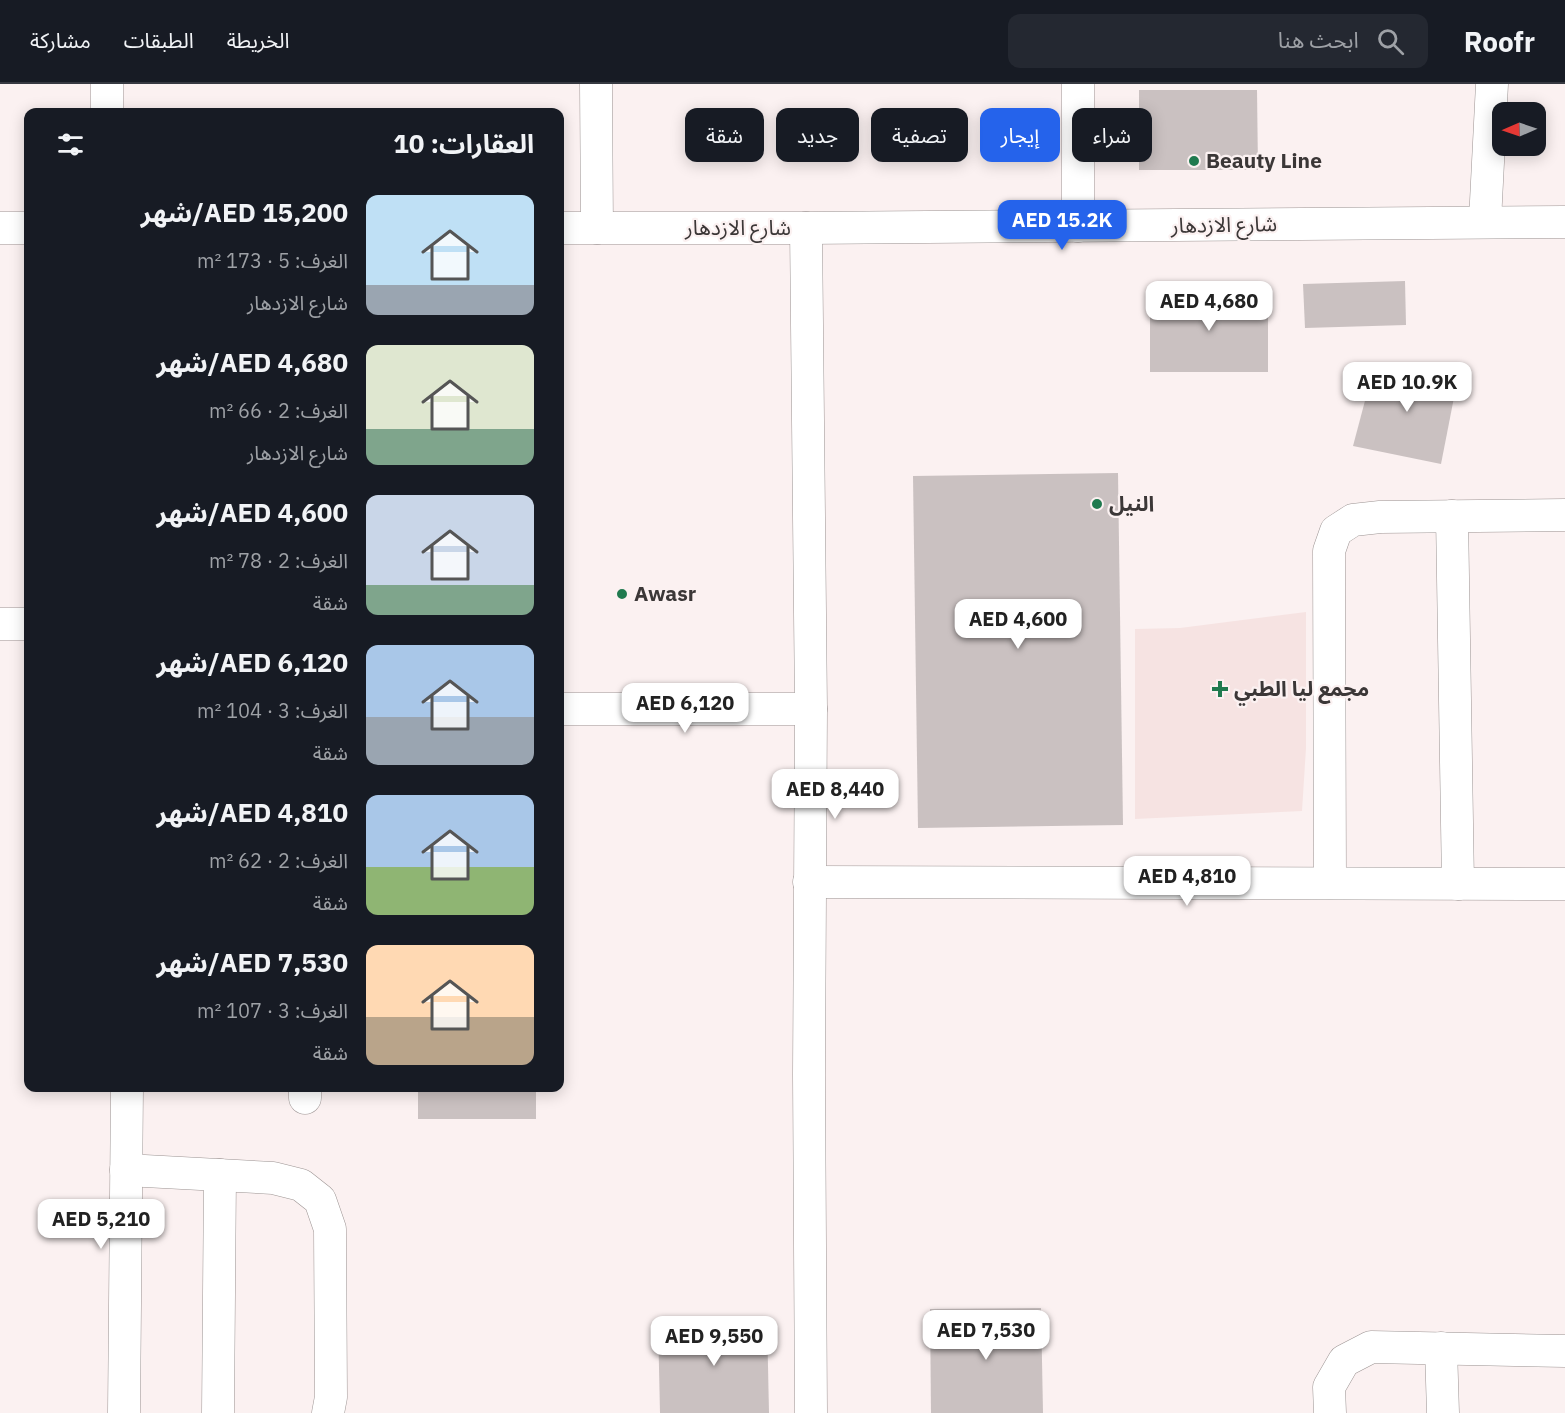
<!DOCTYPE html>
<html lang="ar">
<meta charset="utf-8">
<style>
:root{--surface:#171b24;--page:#242831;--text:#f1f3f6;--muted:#9ea1a6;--line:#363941;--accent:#2563eb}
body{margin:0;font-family:"IBM Plex Sans","Noto Sans Arabic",sans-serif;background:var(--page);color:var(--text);direction:rtl;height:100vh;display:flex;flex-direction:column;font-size:22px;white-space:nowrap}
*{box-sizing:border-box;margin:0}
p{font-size:20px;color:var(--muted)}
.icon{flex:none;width:33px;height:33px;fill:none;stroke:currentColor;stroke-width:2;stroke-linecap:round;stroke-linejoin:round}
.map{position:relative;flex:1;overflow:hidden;direction:ltr}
.sheet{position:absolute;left:24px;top:24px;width:540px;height:984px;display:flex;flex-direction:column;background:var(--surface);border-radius:12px;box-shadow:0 3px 15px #0003;direction:rtl}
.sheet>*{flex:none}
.top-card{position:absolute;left:582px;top:24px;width:570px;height:54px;direction:rtl;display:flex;gap:12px}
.needle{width:39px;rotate:268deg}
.fabs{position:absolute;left:1492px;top:18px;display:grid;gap:12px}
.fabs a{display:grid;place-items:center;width:54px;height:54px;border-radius:12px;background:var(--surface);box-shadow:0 3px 15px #0003;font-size:30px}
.price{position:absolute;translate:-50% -51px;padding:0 14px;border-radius:12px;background:#fff;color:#222;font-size:20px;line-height:39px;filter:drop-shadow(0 2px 3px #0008)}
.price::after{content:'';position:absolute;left:50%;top:36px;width:18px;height:14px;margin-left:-9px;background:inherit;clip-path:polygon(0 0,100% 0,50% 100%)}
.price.current{background:var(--accent);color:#fff}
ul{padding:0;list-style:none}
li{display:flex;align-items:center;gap:18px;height:150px;padding:0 30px}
li span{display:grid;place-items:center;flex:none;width:168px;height:120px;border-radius:12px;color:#555}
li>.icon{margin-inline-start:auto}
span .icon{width:72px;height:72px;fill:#fffc;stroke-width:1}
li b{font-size:26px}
h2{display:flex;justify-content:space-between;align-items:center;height:72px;padding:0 30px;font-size:26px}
.pill{padding:0 21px;border-radius:12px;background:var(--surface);box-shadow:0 3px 15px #0003;font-size:21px;line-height:54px}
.pill.current{background:var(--accent);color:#fff}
header{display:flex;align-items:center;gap:36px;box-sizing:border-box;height:84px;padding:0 30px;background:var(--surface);border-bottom:2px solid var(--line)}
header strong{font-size:28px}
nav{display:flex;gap:33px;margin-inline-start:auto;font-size:21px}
.search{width:420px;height:54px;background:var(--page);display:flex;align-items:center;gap:15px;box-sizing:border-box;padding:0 21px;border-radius:12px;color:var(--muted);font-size:22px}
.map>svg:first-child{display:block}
</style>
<header>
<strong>Roofr</strong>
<div class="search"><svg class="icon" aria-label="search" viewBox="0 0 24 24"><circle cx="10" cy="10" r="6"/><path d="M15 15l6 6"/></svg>ابحث هنا</div>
<nav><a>الخريطة</a><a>الطبقات</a><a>مشاركة</a></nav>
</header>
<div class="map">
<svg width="1565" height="1329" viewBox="0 0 1565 1329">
<rect width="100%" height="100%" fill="#fbf1f1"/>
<polygon fill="#f6e3e2" points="1306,528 1306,664 1302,727 1135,735 1135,545 1180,544"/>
<g fill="#cac1c1">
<polygon points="1139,6 1257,6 1258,86 1139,86"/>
<polygon points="1405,197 1406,241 1305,244 1303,200"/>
<rect x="1150" y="208" width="118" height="80"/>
<polygon points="1375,279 1458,293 1441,380 1353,362"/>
<polygon points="1118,389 1123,741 918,744 913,392"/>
<rect x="418" y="1004" width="118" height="31"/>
<polygon points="1041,1224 1043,1329 931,1329 930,1225"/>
<polygon points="767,1236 769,1329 660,1329 658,1239"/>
</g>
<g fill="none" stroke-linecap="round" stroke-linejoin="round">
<g stroke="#9c9493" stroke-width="33">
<g id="minor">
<polyline points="596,0 597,144"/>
<polyline points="1078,0 1078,142"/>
<polyline points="107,28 107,0"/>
<polyline points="1485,137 1492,0"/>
<polyline points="0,144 28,144"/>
<polyline points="560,144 806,144 1565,138"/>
<polyline points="806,144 811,625 809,991 811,1329"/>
<polyline points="1452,432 1458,800"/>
<polyline points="0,540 28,540"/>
<polyline points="560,625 811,625"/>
<polyline points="809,798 1565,800"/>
<polyline points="1330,799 1329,467 1336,447 1353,436 1380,433 1565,431"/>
<polyline points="305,1014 305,1004"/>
<polyline points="126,1086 273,1094 301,1101 320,1116 330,1145 331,1313 328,1329"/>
<polyline points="1441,1264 1443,1329"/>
<polyline points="124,1329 127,1004"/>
<polyline points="218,1329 220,1091"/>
<polyline points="1330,1329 1329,1303 1344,1277 1371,1263 1565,1267"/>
</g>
</g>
<use href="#minor" stroke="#fff" stroke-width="32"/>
</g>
<g fill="#207a4f" stroke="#fbf1f1" stroke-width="2">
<circle cx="1194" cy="77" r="6"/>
<circle cx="1097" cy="420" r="6"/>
<circle cx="622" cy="510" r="6"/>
<path d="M1217 596h6v6h6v6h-6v6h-6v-6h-6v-6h6z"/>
</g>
<g text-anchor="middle" stroke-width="4.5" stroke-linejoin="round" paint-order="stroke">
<g font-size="21" font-weight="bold" fill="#3b3737" stroke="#fbf1f1" text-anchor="start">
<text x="1206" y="84">Beauty Line</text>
<text x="1109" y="427">النيل</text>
<text x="634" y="517">Awasr</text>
<text x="1234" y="612">مجمع ليا الطبي</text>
</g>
<g font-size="21" fill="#3b3737" stroke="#fbf1f1">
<text transform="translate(1224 141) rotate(-1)" y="7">شارع الازدهار</text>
<text x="738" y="151">شارع الازدهار</text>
</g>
</g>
</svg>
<div class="fabs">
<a><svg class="needle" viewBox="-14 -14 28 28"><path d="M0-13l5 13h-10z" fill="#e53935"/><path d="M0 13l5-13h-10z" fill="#9ea1a6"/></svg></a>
</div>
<b class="price current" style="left:1062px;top:167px">AED 15.2K</b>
<b class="price" style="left:1209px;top:248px">AED 4,680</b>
<b class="price" style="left:1407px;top:329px">AED 10.9K</b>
<b class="price" style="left:1018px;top:566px">AED 4,600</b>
<b class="price" style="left:685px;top:650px">AED 6,120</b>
<b class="price" style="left:835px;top:736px">AED 8,440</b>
<b class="price" style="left:1187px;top:823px">AED 4,810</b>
<b class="price" style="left:101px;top:1166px">AED 5,210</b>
<b class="price" style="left:986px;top:1277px">AED 7,530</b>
<b class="price" style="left:714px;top:1283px">AED 9,550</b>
<div class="top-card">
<a class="pill">شراء</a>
<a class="pill current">إيجار</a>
<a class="pill">تصفية</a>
<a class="pill">جديد</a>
<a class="pill">شقة</a>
</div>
<section class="sheet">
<h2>العقارات: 10<svg class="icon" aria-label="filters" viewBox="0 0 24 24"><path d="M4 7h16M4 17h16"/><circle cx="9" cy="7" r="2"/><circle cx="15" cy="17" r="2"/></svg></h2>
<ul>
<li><span style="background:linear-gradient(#bfe0f5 75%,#9aa5b1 0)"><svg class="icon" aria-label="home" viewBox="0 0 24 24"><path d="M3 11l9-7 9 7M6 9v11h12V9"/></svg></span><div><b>AED 15,200/شهر</b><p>الغرف: 5 · 173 m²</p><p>شارع الازدهار</p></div></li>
<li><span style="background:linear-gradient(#dfe7d0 70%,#7fa58c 0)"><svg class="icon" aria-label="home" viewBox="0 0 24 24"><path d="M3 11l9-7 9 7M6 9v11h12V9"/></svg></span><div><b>AED 4,680/شهر</b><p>الغرف: 2 · 66 m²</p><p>شارع الازدهار</p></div></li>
<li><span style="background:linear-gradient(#c9d6e8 75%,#7fa58c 0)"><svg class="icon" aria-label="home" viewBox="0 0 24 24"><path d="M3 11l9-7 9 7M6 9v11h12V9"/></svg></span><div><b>AED 4,600/شهر</b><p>الغرف: 2 · 78 m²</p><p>شقة</p></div></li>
<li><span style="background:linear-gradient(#a9c7e8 60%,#9aa5b1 0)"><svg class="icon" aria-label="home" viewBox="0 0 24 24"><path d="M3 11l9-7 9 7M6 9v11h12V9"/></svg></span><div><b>AED 6,120/شهر</b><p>الغرف: 3 · 104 m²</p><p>شقة</p></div></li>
<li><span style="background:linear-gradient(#a9c7e8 60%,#8fb573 0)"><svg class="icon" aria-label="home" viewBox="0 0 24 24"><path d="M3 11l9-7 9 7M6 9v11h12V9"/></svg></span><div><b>AED 4,810/شهر</b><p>الغرف: 2 · 62 m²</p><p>شقة</p></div></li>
<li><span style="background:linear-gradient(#ffd9b3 60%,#b9a48a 0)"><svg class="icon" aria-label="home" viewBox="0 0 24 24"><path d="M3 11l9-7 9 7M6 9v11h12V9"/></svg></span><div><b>AED 7,530/شهر</b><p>الغرف: 3 · 107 m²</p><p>شقة</p></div></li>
</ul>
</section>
</div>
